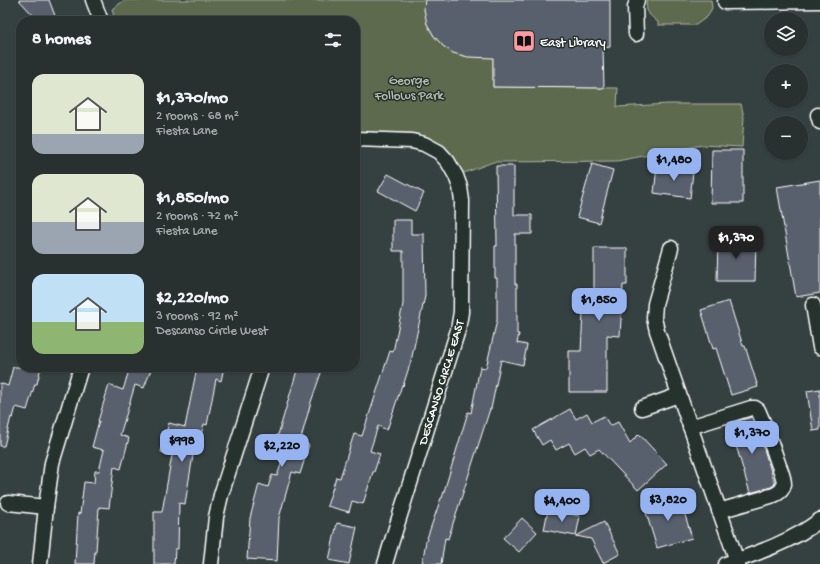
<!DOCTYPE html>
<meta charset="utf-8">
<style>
:root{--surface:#283030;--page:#343c3c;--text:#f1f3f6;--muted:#a5a9ab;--line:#444b4c;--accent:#95b2f1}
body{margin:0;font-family:"Gochi Hand",sans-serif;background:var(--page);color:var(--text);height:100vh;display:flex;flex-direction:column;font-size:15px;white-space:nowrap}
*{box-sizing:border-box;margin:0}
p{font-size:13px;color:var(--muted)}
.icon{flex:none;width:22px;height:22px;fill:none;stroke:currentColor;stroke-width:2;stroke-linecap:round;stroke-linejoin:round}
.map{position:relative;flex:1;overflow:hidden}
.side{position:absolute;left:16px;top:16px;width:344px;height:356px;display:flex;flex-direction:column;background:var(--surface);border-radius:16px;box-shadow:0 1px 3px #0004,0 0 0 1px var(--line)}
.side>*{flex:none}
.fabs{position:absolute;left:764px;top:12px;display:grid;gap:8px}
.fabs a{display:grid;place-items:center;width:44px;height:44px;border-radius:50%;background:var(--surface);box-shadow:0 1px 3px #0004,0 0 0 1px var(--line);font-size:20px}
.price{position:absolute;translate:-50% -34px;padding:0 9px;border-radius:8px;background:var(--accent);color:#111;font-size:13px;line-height:26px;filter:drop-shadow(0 1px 2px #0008)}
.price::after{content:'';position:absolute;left:50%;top:24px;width:12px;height:9px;margin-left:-6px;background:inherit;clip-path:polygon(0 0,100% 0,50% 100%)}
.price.on{background:#222;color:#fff}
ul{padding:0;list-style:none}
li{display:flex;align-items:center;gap:12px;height:100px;padding:0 16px}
li span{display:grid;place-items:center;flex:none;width:112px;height:80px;border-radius:12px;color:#555}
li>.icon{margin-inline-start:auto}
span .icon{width:48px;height:48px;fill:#fffc;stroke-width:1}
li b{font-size:17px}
h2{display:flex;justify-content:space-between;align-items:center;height:48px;padding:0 16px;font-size:17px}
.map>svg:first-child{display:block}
</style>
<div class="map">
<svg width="820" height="564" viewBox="0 0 820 564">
<rect width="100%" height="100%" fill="#354040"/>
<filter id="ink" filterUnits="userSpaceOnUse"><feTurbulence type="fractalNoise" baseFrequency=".025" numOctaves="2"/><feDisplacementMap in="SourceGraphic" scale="8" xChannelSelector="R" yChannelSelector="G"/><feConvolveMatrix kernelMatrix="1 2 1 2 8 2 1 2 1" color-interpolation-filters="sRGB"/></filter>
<g filter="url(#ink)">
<g fill="#5d6b4d" stroke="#aeb5a6">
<polygon points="125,0 425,0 427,24 434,36 443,46 493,58 493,87 618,88 617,107 668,104 741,104 744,117 742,147 702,145 617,161 493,162 456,176 439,152 355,139 355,21 115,21 112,9"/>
<path d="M 647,0 L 711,0 L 712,8 L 708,16 L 696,25 L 658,25 L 658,22 C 649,15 645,12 647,0 Z"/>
</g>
<g fill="#59606d" stroke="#fff">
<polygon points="19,0 49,0 57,21 35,21 32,14"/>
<polygon points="425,0 610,0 610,47 603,48 604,88 493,87 493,58 468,57 453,53 443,46 434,36 427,24 424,9"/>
<polygon points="712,150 743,150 743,203 711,203"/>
<polygon points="592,164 613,170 599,223 577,217"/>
<polygon points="496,166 514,166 514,215 532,215 532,234 515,234 515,284 517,284 517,334 519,334 517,343 527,345 523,365 501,360 491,409 490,409 448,539 445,538 441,564 422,564 426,541 441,498 442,498 468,412 471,413 480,367 486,368 497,320 497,278 495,278 495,246 497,246"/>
<polygon points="657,167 693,172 690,198 654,193"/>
<polygon points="388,174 424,193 415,211 378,191"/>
<polygon points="820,180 820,293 796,297 777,187"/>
<polygon points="393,220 411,220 411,234 424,234 425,296 411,361 403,386 402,385 387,430 378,426 370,451 380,454 374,472 373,472 363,504 352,501 349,512 327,506 336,477 340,478 354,434 362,436 390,351 393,352 403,304 403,251 393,251"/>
<polygon points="718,239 756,240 755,281 717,281"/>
<polygon points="594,248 627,248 627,285 623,285 620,336 607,335 607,392 569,392 569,351 581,351 584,293 594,293"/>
<polygon points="729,301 743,346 745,346 758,387 731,395 716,348 713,349 701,310"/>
<polygon points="13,367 41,367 37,384 35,384 27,410 16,407 13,418 11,417 4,446 0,446 0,383 8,386"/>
<polygon points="130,367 152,367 144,388 135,385 120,435 129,438 121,469 114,467 109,508 99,507 96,551 95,551 94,564 75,564 78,513 80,514 84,482 94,483 95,471 99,471 104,450 92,447 99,421 98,421 109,385 123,390"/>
<polygon points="197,367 224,367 221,381 216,379 207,425 204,424 196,450 194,449 185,504 179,503 178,549 175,549 174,564 154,564 154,512 162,512 172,455 161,452 169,423 185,427"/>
<polygon points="298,367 323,367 311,402 300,442 309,445 300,474 292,472 279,518 277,561 247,559 250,518 259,484 268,487 272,475 277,476 284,456 271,452 277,435 278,435"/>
<polygon points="820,389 820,430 813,431 807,391"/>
<polygon points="570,409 576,419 587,413 592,422 604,416 610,426 618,422 630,443 639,434 667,464 638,490 599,449 590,454 585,447 575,453 569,443 556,450 550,440 542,445 533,430"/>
<polygon points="752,417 763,446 775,484 771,487 750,493 738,452 727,424"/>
<polygon points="679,495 692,538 657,548 644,506"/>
<polygon points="548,510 580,516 576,536 544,530"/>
<polygon points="522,518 537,532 519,552 503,538"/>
<polygon points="604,522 620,554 603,563 591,539 576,536"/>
<polygon points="337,523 357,527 349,564 329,560"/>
</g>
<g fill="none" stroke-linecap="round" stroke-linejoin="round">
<g stroke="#fff" stroke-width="17">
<g id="minor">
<polyline points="93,0 101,21"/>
<polyline points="725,2 820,1"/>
<polyline points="636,34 635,7 637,0"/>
<polyline points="818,115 820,122"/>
<polyline points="355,139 412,141 424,144 439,152 448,162 456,176 460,187 462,201 461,312 458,330 390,547 385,564"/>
<polyline points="671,248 655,304 654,318 657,331 738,564"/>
<polyline points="813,305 820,347"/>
<polyline points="642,408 679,395"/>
<path d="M 690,427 L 751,408 L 755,408 L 758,410 C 766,428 772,445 778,463 C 780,469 784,477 784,484 C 783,490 779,493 774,495 L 719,511"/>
<polyline points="8,503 46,507"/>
<polyline points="40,564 46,507 52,463 81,367"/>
<polyline points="211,564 216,517 221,495 262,367"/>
<path d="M 726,564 C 758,553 793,541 820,520"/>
</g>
</g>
<use href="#minor" stroke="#26332d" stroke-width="14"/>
</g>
</g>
<defs>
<g id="library-square" transform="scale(1.15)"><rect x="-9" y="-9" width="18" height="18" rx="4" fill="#ff9aa2" stroke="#26332d"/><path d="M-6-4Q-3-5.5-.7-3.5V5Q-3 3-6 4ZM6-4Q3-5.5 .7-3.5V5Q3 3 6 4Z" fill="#111"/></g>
</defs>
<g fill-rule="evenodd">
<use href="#library-square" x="524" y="41"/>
</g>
<g text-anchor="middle" stroke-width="3" stroke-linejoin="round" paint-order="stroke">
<g font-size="13" fill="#fff" stroke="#26332d" text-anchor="start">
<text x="540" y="46">East Library</text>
</g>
<g font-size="13" fill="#b6bcaf" stroke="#26332d">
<text x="409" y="84">George<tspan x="409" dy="15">Follows Park</tspan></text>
</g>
<g font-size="13" fill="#fff" stroke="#26332d">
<text transform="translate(440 382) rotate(-73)" y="5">DESCANSO CIRCLE EAST</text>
</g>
</g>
</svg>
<div class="fabs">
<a><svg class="icon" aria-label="layers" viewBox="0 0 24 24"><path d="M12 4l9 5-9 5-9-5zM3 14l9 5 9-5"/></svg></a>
<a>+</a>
<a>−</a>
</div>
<b class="price" style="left:674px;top:182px">$1,480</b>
<b class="price on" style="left:736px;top:260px">$1,370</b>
<b class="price" style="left:599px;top:322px">$1,850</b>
<b class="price" style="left:752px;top:455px">$1,370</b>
<b class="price" style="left:182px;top:463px">$998</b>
<b class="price" style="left:282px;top:468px">$2,220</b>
<b class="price" style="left:668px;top:522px">$3,820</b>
<b class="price" style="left:562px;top:523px">$4,400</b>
<section class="side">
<h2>8 homes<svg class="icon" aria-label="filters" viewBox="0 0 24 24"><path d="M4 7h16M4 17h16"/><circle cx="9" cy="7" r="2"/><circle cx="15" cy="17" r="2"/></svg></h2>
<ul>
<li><span style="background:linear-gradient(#dfe7d0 75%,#9aa5b1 0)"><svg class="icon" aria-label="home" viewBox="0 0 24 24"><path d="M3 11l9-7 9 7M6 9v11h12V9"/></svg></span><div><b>$1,370/mo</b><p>2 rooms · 68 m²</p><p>Fiesta Lane</p></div></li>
<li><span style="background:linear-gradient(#dfe7d0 60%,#9aa5b1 0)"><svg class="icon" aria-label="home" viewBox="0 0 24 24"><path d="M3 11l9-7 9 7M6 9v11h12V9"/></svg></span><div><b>$1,850/mo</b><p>2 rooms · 72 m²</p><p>Fiesta Lane</p></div></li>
<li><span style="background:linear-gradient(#bfe0f5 60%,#8fb573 0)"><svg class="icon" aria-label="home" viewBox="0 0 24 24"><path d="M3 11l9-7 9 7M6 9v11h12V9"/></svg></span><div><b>$2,220/mo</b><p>3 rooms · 92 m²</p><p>Descanso Circle West</p></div></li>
</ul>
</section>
</div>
